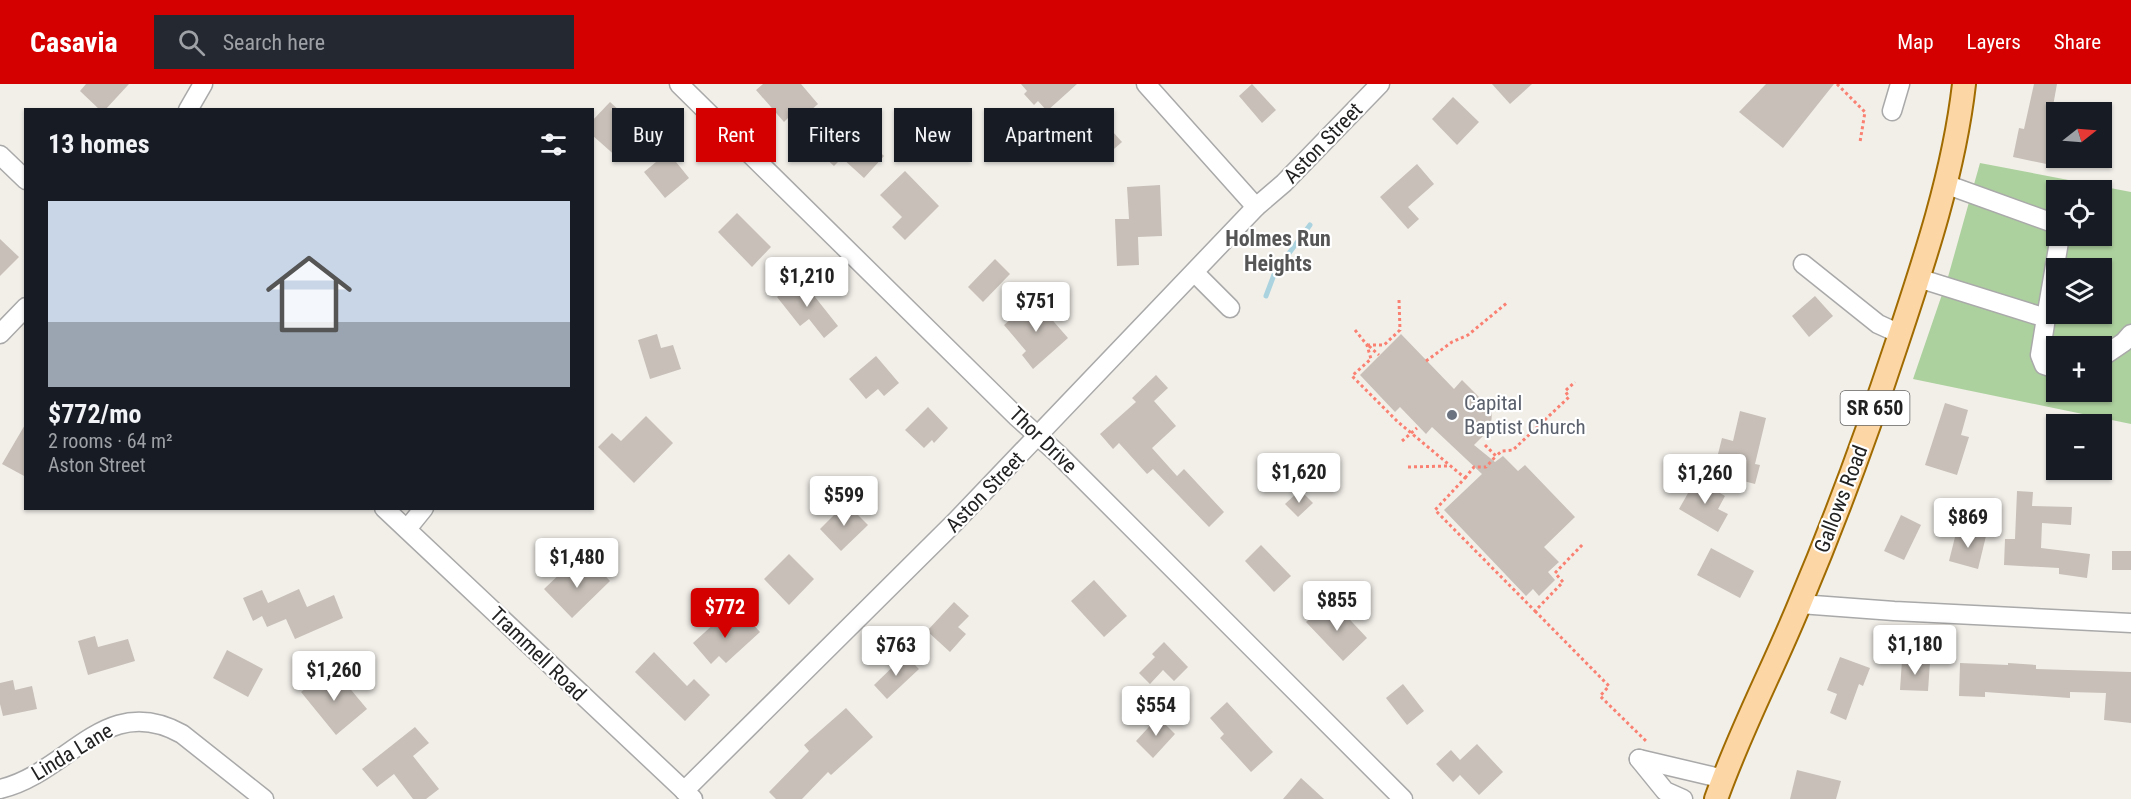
<!DOCTYPE html>
<meta charset="utf-8">
<style>
:root{--surface:#171b24;--page:#242831;--text:#f1f3f6;--muted:#9ea1a6;--line:#363941;--accent:#d40000}
body{margin:0;font-family:"Roboto Condensed",sans-serif;background:var(--page);color:var(--text);height:100vh;display:flex;flex-direction:column;font-size:22px;white-space:nowrap}
*{box-sizing:border-box;margin:0}
p{font-size:20px;color:var(--muted)}
.icon{flex:none;width:33px;height:33px;fill:none;stroke:currentColor;stroke-width:2;stroke-linecap:round;stroke-linejoin:round}
.map{position:relative;flex:1;overflow:hidden}
.details{position:absolute;left:24px;top:24px;width:570px;height:402px;display:flex;flex-direction:column;background:var(--surface);border-radius:0px;box-shadow:0 2px 4px #0004}
.details>*{flex:none}
.hud{position:absolute;left:612px;top:24px;width:570px;height:54px;display:flex;gap:12px}
.needle{width:39px;rotate:73deg}
.tools{position:absolute;left:2046px;top:18px;display:grid;gap:12px}
.tools a{display:grid;place-items:center;width:66px;height:66px;border-radius:0px;background:var(--surface);box-shadow:0 2px 4px #0004;font-size:30px}
.price{position:absolute;translate:-50% -51px;padding:0 14px;border-radius:6px;background:#fff;color:#222;font-size:20px;line-height:39px;filter:drop-shadow(0 2px 3px #0008)}
.price::after{content:'';position:absolute;left:50%;top:36px;width:18px;height:14px;margin-left:-9px;background:inherit;clip-path:polygon(0 0,100% 0,50% 100%)}
.price.active{background:var(--accent);color:#fff}
ul{padding:0;list-style:none}
li{display:grid;align-content:center;gap:12px;height:318px;padding:0 24px}
li+li{border-top:2px solid var(--line)}
li span{display:grid;place-items:center;height:186px;border-radius:0px;color:#555}
li>.icon{margin-inline-start:auto}
span .icon{width:108px;height:108px;fill:#fffc;stroke-width:1}
li b{font-size:26px}
h2{display:flex;justify-content:space-between;align-items:center;height:72px;padding:0 24px;font-size:26px}
.chip{padding:0 21px;border-radius:0px;background:var(--surface);box-shadow:0 2px 4px #0004;font-size:21px;line-height:54px}
.chip.active{background:var(--accent);color:#fff}
header{display:flex;align-items:center;gap:36px;box-sizing:border-box;height:84px;padding:0 30px;background:var(--accent);color:#fff}
header strong{font-size:28px}
nav{display:flex;gap:33px;margin-inline-start:auto;font-size:21px}
.search{width:420px;height:54px;background:var(--page);display:flex;align-items:center;gap:15px;box-sizing:border-box;padding:0 21px;border-radius:0px;color:var(--muted);font-size:22px}
.map>svg:first-child{display:block}
</style>
<header>
<strong>Casavia</strong>
<div class="search"><svg class="icon" aria-label="search" viewBox="0 0 24 24"><circle cx="10" cy="10" r="6"/><path d="M15 15l6 6"/></svg>Search here</div>
<nav><a>Map</a><a>Layers</a><a>Share</a></nav>
</header>
<div class="map">
<svg width="2131" height="715" viewBox="0 0 2131 715">
<rect width="100%" height="100%" fill="#f2efe9"/>
<path fill="#add19e" fill-rule="evenodd" d="M 1980,79 L 2131,108 L 2131,340 L 1913,295 L 1948,193 ZM 2056,106 L 2102,106 L 2102,152 L 2056,152 ZM 2056,184 L 2102,184 L 2102,230 L 2056,230 ZM 2056,262 L 2102,262 L 2102,308 L 2056,308 Z"/>
<g fill="none" stroke-linecap="round" stroke-linejoin="round">
<polyline stroke="#aad3df" stroke-width="5" points="1266,212 1275,188 1310,141"/>
</g>
<g fill="#c7bfb8">
<polygon points="86,0 129,0 105,26 100,26 80,7"/>
<polygon points="763,0 801,0 818,20 794,41 788,34 784,38 756,6"/>
<polygon points="1021,0 1077,0 1047,27 1038,17 1034,21 1024,10 1027,7"/>
<polygon points="1252,0 1276,26 1262,39 1239,12"/>
<polygon points="1492,0 1532,0 1510,20"/>
<polygon points="1766,0 1834,0 1783,64 1739,28"/>
<polygon points="2034,0 2057,0 2053,22 2054,23 2054,28 2056,29 2056,82 2013,73 2019,44 2024,45"/>
<polygon points="1453,13 1479,38 1457,61 1432,35"/>
<polygon points="610,18 642,47 618,74 592,51 592,37"/>
<polygon points="1094,27 1122,58 1107,71 1080,41"/>
<polygon points="850,40 884,72 864,94 842,74 834,82 822,71"/>
<polygon points="668,68 689,94 665,114 644,88"/>
<polygon points="1417,80 1434,100 1408,123 1419,135 1408,145 1380,113"/>
<polygon points="905,87 939,122 905,156 892,143 902,133 880,111"/>
<polygon points="1160,101 1162,152 1138,153 1139,181 1117,182 1115,135 1129,135 1127,103"/>
<polygon points="737,129 771,163 752,183 718,148"/>
<polygon points="0,155 19,173 0,192"/>
<polygon points="995,175 1010,190 983,218 968,203"/>
<polygon points="800,194 838,242 824,254 809,235 800,242 777,213"/>
<polygon points="1815,212 1833,232 1809,253 1792,232"/>
<polygon points="1034,215 1068,254 1033,285 1022,271 1026,267 1004,241"/>
<polygon points="657,250 661,264 673,261 681,285 650,295 638,256"/>
<polygon points="1401,250 1454,305 1462,296 1492,326 1491,344 1474,361 1495,378 1503,372 1518,387 1525,381 1575,433 1544,463 1559,478 1548,488 1555,496 1539,512 1533,505 1526,512 1444,426 1482,390 1432,343 1426,350 1400,323 1395,328 1360,291"/>
<polygon points="876,272 899,299 884,312 878,305 866,315 849,295"/>
<polygon points="1156,291 1168,304 1154,317 1176,342 1152,364 1177,392 1184,385 1224,428 1209,443 1153,385 1147,390 1119,359 1113,365 1100,350 1136,318 1132,314"/>
<polygon points="1945,319 1968,326 1961,351 1969,353 1957,391 1925,381"/>
<polygon points="928,323 948,344 934,359 932,356 924,364 905,346"/>
<polygon points="1740,327 1766,334 1755,380 1760,381 1755,400 1732,394 1736,375 1718,370 1722,354 1733,357"/>
<polygon points="646,332 673,359 634,399 598,363 612,349 621,357"/>
<polygon points="26,339 26,393 2,380"/>
<polygon points="1696,395 1725,412 1718,425 1728,430 1718,448 1679,425"/>
<polygon points="1300,406 1313,419 1298,433 1285,420"/>
<polygon points="2017,407 2033,408 2032,422 2072,423 2071,441 2042,439 2041,464 2090,470 2087,494 2059,490 2059,484 2004,481 2005,455 2015,455"/>
<polygon points="846,419 868,441 841,467 820,445"/>
<polygon points="1901,431 1921,441 1904,476 1884,467"/>
<polygon points="1957,445 1986,452 1978,485 1949,477"/>
<polygon points="1261,461 1291,492 1274,508 1245,477"/>
<polygon points="1711,464 1754,487 1740,514 1697,491"/>
<rect x="2112" y="467" width="19" height="19"/>
<polygon points="789,470 814,495 789,521 764,495"/>
<polygon points="593,479 610,497 572,534 544,505 566,484 576,495"/>
<polygon points="1094,496 1127,532 1104,553 1071,517"/>
<polygon points="299,505 307,523 334,511 343,534 295,555 286,535 267,543 262,532 253,537 243,514 262,506 268,519"/>
<polygon points="954,518 969,532 958,543 966,550 950,568 927,547"/>
<polygon points="1322,523 1331,533 1339,524 1367,554 1343,577 1306,538"/>
<polygon points="728,527 741,543 749,536 760,548 726,579 719,572 711,580 693,559"/>
<polygon points="95,552 98,563 128,555 135,577 88,591 78,557"/>
<polygon points="1164,558 1188,583 1174,597 1163,586 1150,600 1139,589 1155,573 1152,570"/>
<polygon points="227,566 263,585 248,613 213,594"/>
<polygon points="654,568 687,602 694,595 710,611 685,637 635,588"/>
<polygon points="905,571 919,585 887,615 874,601"/>
<polygon points="1840,573 1870,584 1863,602 1859,600 1846,636 1830,629 1837,610 1827,606"/>
<polygon points="1902,576 1930,578 1928,607 1900,606"/>
<polygon points="1960,579 2008,581 2008,579 2036,581 2036,585 2131,588 2131,639 2104,636 2106,609 2070,608 2070,614 1985,608 1985,613 1959,612"/>
<polygon points="337,589 367,625 336,651 301,608 322,592 326,598"/>
<polygon points="13,596 15,606 32,602 37,625 3,632 0,620 0,599"/>
<polygon points="1403,600 1424,627 1407,641 1386,614"/>
<polygon points="1227,618 1273,668 1251,688 1220,654 1224,650 1210,634"/>
<polygon points="846,624 873,653 831,691 828,688 802,715 776,715 769,708 809,667 804,661"/>
<polygon points="1158,633 1175,650 1153,674 1136,657"/>
<polygon points="415,643 429,659 413,672 439,705 426,715 413,715 394,690 377,703 362,685"/>
<polygon points="1477,660 1503,688 1479,711 1460,691 1453,698 1436,680 1451,666 1460,676"/>
<polygon points="1797,686 1841,697 1836,715 1790,715"/>
<polygon points="1301,694 1324,715 1283,715"/>
</g>
<g fill="none" stroke-linecap="round" stroke-linejoin="round">
<g stroke="#a9a9a9" stroke-width="21">
<g id="minor">
<polyline points="679,0 1017,333 1058,370 1403,715"/>
<polyline points="1146,0 1256,123"/>
<polyline points="188,26 203,0"/>
<polyline points="1892,27 1900,0"/>
<polyline points="0,71 26,96"/>
<polyline points="1945,100 2056,140"/>
<polyline points="1803,180 1878,240 1900,250"/>
<polyline points="1195,189 1230,224"/>
<polyline points="1918,194 2046,234 2060,152"/>
<polyline points="2046,234 2040,271 2044,281 2056,285"/>
<polyline points="0,250 26,223"/>
<polyline points="2102,273 2124,258 2131,250"/>
<polyline points="384,424 693,715"/>
<polyline points="407,445 424,424"/>
<polyline points="1800,520 1894,527 2131,539"/>
<polyline points="1639,675 1724,695"/>
<polyline points="1639,675 1665,707 1683,715"/>
<path d="M 0,705 C 69,689 105,607 182,650 L 264,715"/>
<polyline points="684,707 955,438 1256,123 1284,99 1380,0"/>
</g>
</g>
<g stroke="#a06b00" stroke-width="26">
<path id="major" d="M 1716,715 C 1740,647 1773,585 1800,519 C 1836,434 1868,347 1897,259 C 1925,175 1954,88 1964,0"/>
</g>
<g stroke="#fa8072" stroke-width="3" stroke-dasharray="3 3" stroke-linecap="butt">
<polyline points="1837,0 1865,28 1860,58"/>
<polyline points="1355,246 1367,261 1371,275 1352,292 1398,338 1465,394 1435,426 1535,527 1563,498 1555,489 1583,460"/>
<polyline points="1367,261 1384,261 1400,246 1399,216"/>
<polyline points="1369,262 1379,271"/>
<polyline points="1426,277 1452,258 1468,251 1508,218"/>
<polyline points="1402,357 1417,344"/>
<polyline points="1485,361 1496,372 1502,367 1513,366 1569,313 1565,307 1575,298"/>
<polyline points="1408,383 1448,382"/>
<polyline points="1465,394 1474,383 1486,383 1496,372"/>
<polyline points="1535,527 1609,602 1600,612 1647,658"/>
</g>
<use href="#minor" stroke="#fff" stroke-width="18"/>
<use href="#major" stroke="#fcd6a4" stroke-width="22"/>
</g>
<circle fill="#6b7280" stroke="#fff" stroke-width="2" cx="1452" cy="331" r="6"/>
<g text-anchor="middle" stroke-width="4.5" stroke-linejoin="round" paint-order="stroke">
<rect fill="#fff" stroke="#646464" stroke-width="1.5" x="1840.5" y="307" width="69" height="34" rx="4.5"/>
<g font-size="20" font-weight="bold" fill="#222">
<text x="1875" y="331">SR 650</text>
</g>
<g font-size="21" fill="#222" stroke="#fff">
<text transform="translate(1323 59) rotate(-46)" y="7">Aston Street</text>
<text transform="translate(1043 356) rotate(44)" y="7">Thor Drive</text>
<text transform="translate(985 408) rotate(-46)" y="7">Aston Street</text>
<text transform="translate(1841 415) rotate(-69)" y="7">Gallows Road</text>
<text transform="translate(538 570) rotate(44)" y="7">Trammell Road</text>
<text transform="translate(72 668) rotate(-31)" y="7">Linda Lane</text>
</g>
<g font-size="21" fill="#5b616d" stroke="#fff" text-anchor="start">
<text x="1464" y="326">Capital<tspan x="1464" dy="24">Baptist Church</tspan></text>
</g>
<g font-size="22" font-weight="bold" fill="#555" stroke="#fff">
<text x="1278" y="162">Holmes Run<tspan x="1278" dy="25">Heights</tspan></text>
</g>
</g>
</svg>
<div class="tools">
<a><svg class="needle" viewBox="-14 -14 28 28"><path d="M0-13l5 13h-10z" fill="#e53935"/><path d="M0 13l5-13h-10z" fill="#9ea1a6"/></svg></a>
<a><svg class="icon" aria-label="locate" viewBox="0 0 24 24"><circle cx="12" cy="12" r="6"/><path d="M12 2v4M12 18v4M2 12h4M18 12h4"/></svg></a>
<a><svg class="icon" aria-label="layers" viewBox="0 0 24 24"><path d="M12 4l9 5-9 5-9-5zM3 14l9 5 9-5"/></svg></a>
<a>+</a>
<a>−</a>
</div>
<b class="price" style="left:807px;top:224px">$1,210</b>
<b class="price" style="left:1036px;top:249px">$751</b>
<b class="price" style="left:1299px;top:420px">$1,620</b>
<b class="price" style="left:1705px;top:421px">$1,260</b>
<b class="price" style="left:844px;top:443px">$599</b>
<b class="price" style="left:1968px;top:465px">$869</b>
<b class="price" style="left:577px;top:505px">$1,480</b>
<b class="price" style="left:1337px;top:548px">$855</b>
<b class="price active" style="left:725px;top:555px">$772</b>
<b class="price" style="left:1915px;top:592px">$1,180</b>
<b class="price" style="left:896px;top:593px">$763</b>
<b class="price" style="left:334px;top:618px">$1,260</b>
<b class="price" style="left:1156px;top:653px">$554</b>
<div class="hud">
<a class="chip">Buy</a>
<a class="chip active">Rent</a>
<a class="chip">Filters</a>
<a class="chip">New</a>
<a class="chip">Apartment</a>
</div>
<section class="details">
<h2>13 homes<svg class="icon" aria-label="filters" viewBox="0 0 24 24"><path d="M4 7h16M4 17h16"/><circle cx="9" cy="7" r="2"/><circle cx="15" cy="17" r="2"/></svg></h2>
<ul>
<li><span style="background:linear-gradient(#c9d6e8 65%,#9aa5b1 0)"><svg class="icon" aria-label="home" viewBox="0 0 24 24"><path d="M3 11l9-7 9 7M6 9v11h12V9"/></svg></span><div><b>$772/mo</b><p>2 rooms · 64 m²</p><p>Aston Street</p></div></li>
</ul>
</section>
</div>
